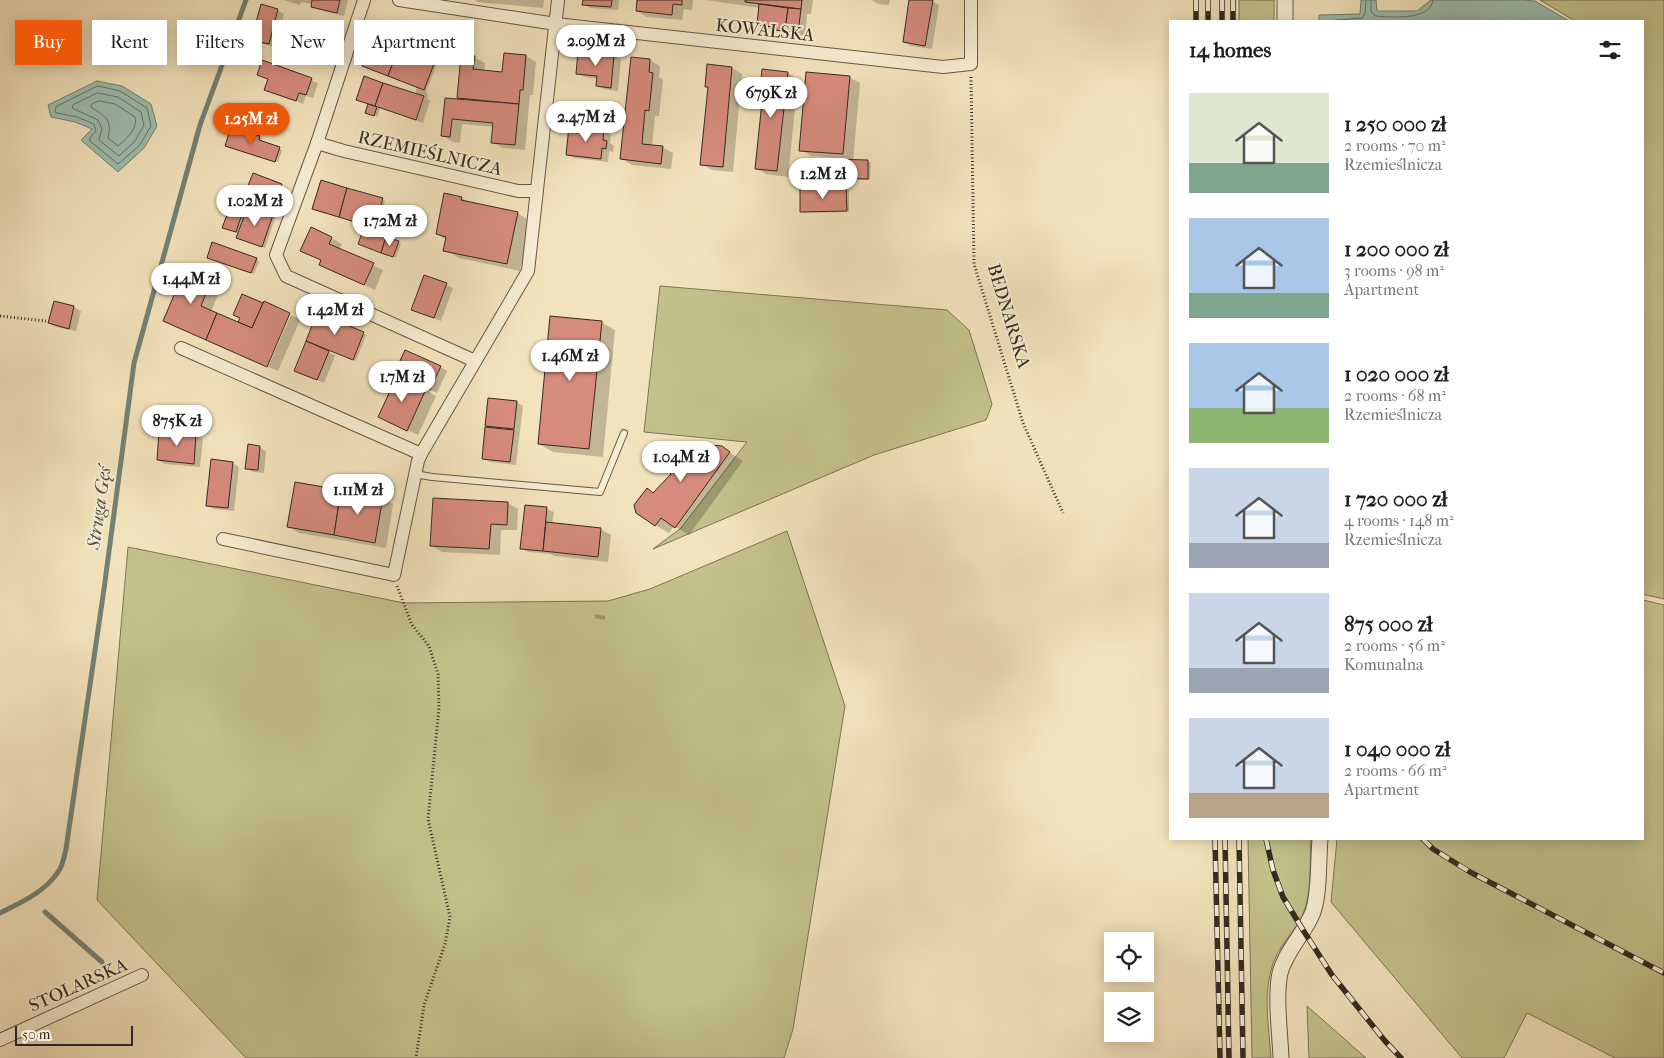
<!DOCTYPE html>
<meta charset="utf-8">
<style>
:root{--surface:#fff;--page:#f2f2f2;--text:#202124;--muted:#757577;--accent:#ea580c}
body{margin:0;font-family:"IM FELL French Canon",serif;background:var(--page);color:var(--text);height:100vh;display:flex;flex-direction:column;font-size:19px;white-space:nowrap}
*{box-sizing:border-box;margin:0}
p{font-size:16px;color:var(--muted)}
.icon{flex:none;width:28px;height:28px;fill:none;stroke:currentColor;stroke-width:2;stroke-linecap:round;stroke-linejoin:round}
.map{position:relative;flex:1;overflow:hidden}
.side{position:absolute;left:1169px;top:20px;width:475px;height:820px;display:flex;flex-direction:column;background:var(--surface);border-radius:0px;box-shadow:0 2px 12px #0003}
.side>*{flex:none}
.banner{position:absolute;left:15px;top:20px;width:475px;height:45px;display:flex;gap:10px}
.tools{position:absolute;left:1104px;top:932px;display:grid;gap:10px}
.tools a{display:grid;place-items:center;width:50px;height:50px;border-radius:0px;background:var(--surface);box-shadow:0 2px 12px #0003;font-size:25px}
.scale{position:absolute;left:15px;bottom:12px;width:118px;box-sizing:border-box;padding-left:5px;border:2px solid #342922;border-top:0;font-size:14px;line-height:18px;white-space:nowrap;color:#342922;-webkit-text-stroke:4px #f7edd3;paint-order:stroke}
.price{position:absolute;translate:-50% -42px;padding:0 11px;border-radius:18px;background:#fff;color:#222;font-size:16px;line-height:32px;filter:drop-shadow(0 1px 2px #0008)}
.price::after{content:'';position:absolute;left:50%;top:30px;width:15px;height:11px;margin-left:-8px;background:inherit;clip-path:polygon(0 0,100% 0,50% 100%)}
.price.current{background:var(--accent);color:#fff}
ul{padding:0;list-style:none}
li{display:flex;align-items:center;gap:15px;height:125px;padding:0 20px}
li span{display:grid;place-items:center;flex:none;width:140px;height:100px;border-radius:0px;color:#555}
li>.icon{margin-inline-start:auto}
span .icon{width:60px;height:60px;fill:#fffc;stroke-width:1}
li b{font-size:21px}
h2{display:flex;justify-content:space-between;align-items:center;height:60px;padding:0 20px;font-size:21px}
.chip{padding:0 18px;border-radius:0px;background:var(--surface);box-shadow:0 2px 12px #0003;font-size:18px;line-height:45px}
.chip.current{background:var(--accent);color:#fff}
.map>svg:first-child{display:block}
</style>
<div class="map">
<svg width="1664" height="1058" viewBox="0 0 1664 1058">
<rect width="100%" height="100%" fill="#f3e3bc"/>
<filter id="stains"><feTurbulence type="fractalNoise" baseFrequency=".004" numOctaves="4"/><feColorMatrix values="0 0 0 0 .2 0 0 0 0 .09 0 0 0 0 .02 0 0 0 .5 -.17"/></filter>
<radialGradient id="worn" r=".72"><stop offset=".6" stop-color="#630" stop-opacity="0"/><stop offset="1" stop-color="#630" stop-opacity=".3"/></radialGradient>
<g fill="#c3c18b" stroke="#7c7556">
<rect x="1239" y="0" width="35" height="21"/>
<polygon points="1540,0 1664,0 1664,599 1642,594 1642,21 1575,21"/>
<polygon points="660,286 947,310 969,330 992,404 986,420 874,455 653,549 681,528 747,442 644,432"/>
<polygon points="787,531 845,706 793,1029 784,1058 246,1058 97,900 128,547 404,603 608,601 650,589"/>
<polygon points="1643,600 1664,605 1664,1058 1615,1058 1527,1013 1504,1058 1462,1058 1331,902 1337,839 1642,839"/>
<path d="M 1248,839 L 1311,839 C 1309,864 1313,895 1301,918 C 1292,935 1277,948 1272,967 C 1263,995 1269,1029 1271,1058 L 1252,1058 Z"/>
<polygon points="1307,1006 1366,1058 1309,1058"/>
</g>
<g fill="#9bbeae" stroke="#728276">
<polygon points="1361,0 1376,0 1377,11 1417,11 1431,0 1523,0 1535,1 1569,21 1319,21 1319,15 1360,14"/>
<polygon points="97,81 122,86 151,104 157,126 144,148 118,172 81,140 92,129 75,122 51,117 48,105"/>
</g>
<g fill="#0003">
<polygon points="284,0 348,0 344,16 319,10 312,6 312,4 301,2 300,5"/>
<polygon points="475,0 544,0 543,8 478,2"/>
<polygon points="584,0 619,0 618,10 590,8 584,4"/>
<polygon points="638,0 693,0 692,10 684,9 682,20 647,17 637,11"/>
<polygon points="706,0 813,0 811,14 807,14 805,36 782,33 776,30 765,28 758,24 760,8"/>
<polygon points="872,0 890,0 889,5 878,4"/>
<polygon points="911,0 932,1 939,5 932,49 911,46 904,42"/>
<polygon points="277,10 284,14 275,47 259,43 253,39"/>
<polygon points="579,53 614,56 621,60 618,91 604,89 598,86 598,79 584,77 577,73"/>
<polygon points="505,54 526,56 536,62 533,95 530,95 525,150 503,148 492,142 494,127 462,124 460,143 453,142 443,136 458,100 462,56 474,57 485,63 484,71 503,73"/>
<polygon points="436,57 439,58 426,92 428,94 427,99 430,101 423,123 380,108 377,117 369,114 369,105 358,99 415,95 417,87 363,66"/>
<polygon points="650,60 660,66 659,77 663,80 659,116 655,116 652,146 662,147 673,153 671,169 632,165 622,159"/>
<polygon points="263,62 318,83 313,98 306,96 303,104 266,89 269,80 259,74"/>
<polygon points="732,68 742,74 733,172 712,170 702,164 709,88 706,86"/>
<polygon points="763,70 788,73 798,79 788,177 766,174 756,168 764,93 761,91"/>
<polygon points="849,77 860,83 853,161 868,161 871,163 870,180 833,179 830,178 840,158 811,156 801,150"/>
<polygon points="570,128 604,132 611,135 610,143 614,146 613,152 609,151 608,162 574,158 567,154"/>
<polygon points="260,137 262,139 261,142 282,150 278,162 229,147"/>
<polygon points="281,185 288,188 282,204 248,190"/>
<polygon points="846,188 849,190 849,212 804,213 801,211 801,189"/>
<polygon points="445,195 462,198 471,204 517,213 531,221 520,271 459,258 445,250 447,240 437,234"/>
<polygon points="382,200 385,201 377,229 320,212 314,209"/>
<polygon points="231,208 246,214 273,216 275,218 265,248 241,239 239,234 224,227"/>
<polygon points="364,232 401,244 396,258 366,247"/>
<polygon points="331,238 342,244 339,250 383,270 375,290 331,270 322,261 302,251"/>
<polygon points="211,259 256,259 259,261 254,274"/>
<polygon points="186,268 222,285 211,312 244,326 241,319 234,315 243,295 264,304 266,366 165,321"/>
<polygon points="446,285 453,288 441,321 420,313"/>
<polygon points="55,303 74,307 81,311 76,331 56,327 50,323"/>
<polygon points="291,315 300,320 278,371 268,367"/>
<polygon points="318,315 366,335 356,361 328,350 327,351 335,356 324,383 296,370"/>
<polygon points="601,322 615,330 603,457 553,452 539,444"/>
<polygon points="440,367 447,371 437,393 429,389 428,391 436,396 418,435 380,417 399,375"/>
<polygon points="489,399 517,402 523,406 516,465 490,462 483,458"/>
<polygon points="196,435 203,439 200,467 165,464 158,460"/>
<polygon points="259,447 266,451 264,473 253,472 246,468"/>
<polygon points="721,447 743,461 689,535 674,526 669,533 655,525 654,494 672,474 679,461"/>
<polygon points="232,463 239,467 234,511 214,509 207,505"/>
<polygon points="383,498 393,504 386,548 299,533 289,527"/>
<polygon points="508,503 518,509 517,530 501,530 500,555 442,552 432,546"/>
<polygon points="526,506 547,509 554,512 552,524 600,529 611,535 608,562 554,556 551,554 528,552 522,548"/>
<polygon points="595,614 605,616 605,620 595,618"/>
</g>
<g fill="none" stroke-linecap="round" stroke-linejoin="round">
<g stroke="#687468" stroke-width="1">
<path d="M 1371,0 L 1371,11 L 1375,16 C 1391,17 1431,21 1433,0"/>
<polyline points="1324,21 1362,18 1365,14 1366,0"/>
<polygon points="98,86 120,91 147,108 151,126 140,145 118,164 90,141 90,138 96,131 94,124 77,117 57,113 55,112 56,107"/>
<polygon points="98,93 118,97 141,112 144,125 135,141 119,156 99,140 102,129 98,120 72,108 73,105"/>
<path d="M 100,101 L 115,104 L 135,117 C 138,129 127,138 118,146 L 108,138 C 112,119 106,117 91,107 L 92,104 Z"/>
</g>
<g stroke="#728276" stroke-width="5">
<polyline points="45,912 102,962"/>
<path d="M 0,913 C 20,903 45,892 58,872 C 63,866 64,857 66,849 L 104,589 L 134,363 L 200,125 L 246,0"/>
</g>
</g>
<g fill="#d68b7c" stroke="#342922">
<polygon points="312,0 340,0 337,13 311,7"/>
<polygon points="583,0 612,0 611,7 582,5"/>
<polygon points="637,0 682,0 682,5 673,4 672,15 636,11"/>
<polygon points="745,0 802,0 801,9 745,2"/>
<polygon points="909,0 933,0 925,46 903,42"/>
<polygon points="261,4 278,9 269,44 251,40"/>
<polygon points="759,4 788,8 785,31 774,30 774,27 757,25"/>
<polygon points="788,8 801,9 798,33 785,31"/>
<polygon points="375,32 401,42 388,76 362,66"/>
<polygon points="401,42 437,56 424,90 388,76"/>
<polygon points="578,51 614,55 611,88 596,86 597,76 576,74"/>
<polygon points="504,53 526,55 523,90 520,90 519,104 457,98 461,55 475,56 473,69 502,72"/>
<polygon points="631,57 650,59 649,72 653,73 649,111 645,110 642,144 663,146 661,164 620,159"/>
<polygon points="262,60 312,78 306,95 299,93 296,101 264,90 268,79 257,75"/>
<polygon points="707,64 732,67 723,167 700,165 708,87 705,87"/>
<polygon points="762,69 788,72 777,171 755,169 763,92 760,92"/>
<polygon points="806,72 850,76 843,154 799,151"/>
<polygon points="364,76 383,83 375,106 356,100"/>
<polygon points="383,83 424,96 416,120 375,106"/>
<polygon points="445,98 519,104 515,145 491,143 493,123 452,119 450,137 441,136"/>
<polygon points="368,104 377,107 374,116 365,113"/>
<polygon points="569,126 604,130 603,140 607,141 606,149 602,148 601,159 566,155"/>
<polygon points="231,127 260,136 259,140 280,147 275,162 225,146"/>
<polygon points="829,159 868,160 868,179 829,178"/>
<polygon points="253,173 282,184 275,201 246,191"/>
<polygon points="321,180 347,188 339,217 312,209"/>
<polygon points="846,187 847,211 800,212 800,188"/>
<polygon points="347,188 383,198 374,228 339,217"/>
<polygon points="444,193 462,197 461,200 518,212 507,264 443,251 446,237 436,234"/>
<polygon points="248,206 273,215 262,247 236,238"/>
<polygon points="230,207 243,211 236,232 222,228"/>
<polygon points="311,227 332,237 329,244 374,263 364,285 319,265 321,260 300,251"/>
<polygon points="363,230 386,237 381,253 358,244"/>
<polygon points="386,237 399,241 393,257 381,253"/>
<polygon points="212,242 257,258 251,273 207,258"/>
<polygon points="186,267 212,278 201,306 217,313 206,340 163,321"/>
<polygon points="424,275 447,283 434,318 411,310"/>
<polygon points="242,294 263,303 252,328 238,322 240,318 233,315"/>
<polygon points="54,301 74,306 69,329 48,323"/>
<polygon points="264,301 290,313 267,367 206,340 217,313 252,328"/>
<polygon points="317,313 364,332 353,360 306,341"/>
<polygon points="550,316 602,321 589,449 538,444"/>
<polygon points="306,341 329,351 317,380 294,371"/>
<polygon points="405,350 441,366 430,390 394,374"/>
<polygon points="397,376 426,389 407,431 378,417"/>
<polygon points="488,398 517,401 514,429 485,426"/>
<polygon points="485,427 514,430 510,462 482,459"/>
<polygon points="159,431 196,434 194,464 157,460"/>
<polygon points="675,442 722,446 730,452 675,528 661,518 655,526 636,513 634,505 647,488 653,493 671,474 669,472 677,462 666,453"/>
<polygon points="248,444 260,446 258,470 245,469"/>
<polygon points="211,459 233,462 228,508 206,506"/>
<polygon points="295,482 341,490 334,535 287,527"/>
<polygon points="341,490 383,497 375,543 334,535"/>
<polygon points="433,498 508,502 507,525 491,524 489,549 430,546"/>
<polygon points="525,505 547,507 543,551 520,549"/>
<polygon points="546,522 601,528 598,557 543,551"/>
</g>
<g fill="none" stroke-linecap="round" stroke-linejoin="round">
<g stroke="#645848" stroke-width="8">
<polyline id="service" points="415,474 432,477 600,492 624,433"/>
</g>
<g stroke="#645848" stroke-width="14">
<g id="minor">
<polyline points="364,0 317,143 276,255 286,276 475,361"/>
<polyline points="399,0 556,24 943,67 971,64 971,0"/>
<polyline points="317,143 344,151 518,191 537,191"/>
<polyline points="181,348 421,454"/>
<polyline points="223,539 394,575 418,461 421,454 528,271 558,0"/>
<polyline points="0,1040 142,975"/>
</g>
</g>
<g stroke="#645848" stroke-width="17">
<g id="tertiary">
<polyline points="1285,0 1285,21"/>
<path d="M 1281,1058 C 1280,1033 1275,997 1280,973 C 1286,950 1305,933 1313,912 C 1320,891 1318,861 1320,839"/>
</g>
</g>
<g stroke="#342922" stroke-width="3" stroke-dasharray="1 2.5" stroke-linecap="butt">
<polyline points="971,77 974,264 1023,423 1063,513"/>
<polyline points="0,316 46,321"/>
<polyline points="397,586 412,625 429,646 438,674 439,708 428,819 450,917 445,944 424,1005 416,1058"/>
</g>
<use href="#service" stroke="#f7edd3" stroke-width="6"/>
<use href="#minor" stroke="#f7edd3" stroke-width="12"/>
<use href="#tertiary" stroke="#f7edd3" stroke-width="15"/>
<g stroke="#342922" stroke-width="5.5">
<g id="rail">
<polyline points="1196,0 1196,21"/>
<polyline points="1208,0 1208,21"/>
<polyline points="1222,0 1222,21"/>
<polyline points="1233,0 1233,21"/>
<polyline points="1215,839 1220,1058"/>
<polyline points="1225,839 1229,1058"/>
<polyline points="1239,839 1243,1058"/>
<polyline points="1266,839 1273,870 1283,897 1303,930 1332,975 1385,1041 1401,1058"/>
<polyline points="1423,839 1433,849 1470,872 1664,973"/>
</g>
</g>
<use href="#rail" stroke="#f7edd3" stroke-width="4" stroke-dasharray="11" stroke-linecap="butt"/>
</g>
<g text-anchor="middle" stroke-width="4" stroke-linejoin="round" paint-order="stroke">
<g font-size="18" fill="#342922" stroke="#f7edd3">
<text transform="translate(765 30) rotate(6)" y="6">KOWALSKA</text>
<text transform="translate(430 153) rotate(13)" y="6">RZEMIEŚLNICZA</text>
<text transform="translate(1009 316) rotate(73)" y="6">BEDNARSKA</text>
<text transform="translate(78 985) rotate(-24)" y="6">STOLARSKA</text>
</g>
<g font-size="19" font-style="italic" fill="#4e4e45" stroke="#f7edd3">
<text transform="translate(98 508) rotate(-82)" y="7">Struga Gęś</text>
</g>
</g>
<rect width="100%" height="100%" filter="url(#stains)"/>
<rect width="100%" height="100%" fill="url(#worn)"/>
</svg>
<div class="tools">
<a><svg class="icon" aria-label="locate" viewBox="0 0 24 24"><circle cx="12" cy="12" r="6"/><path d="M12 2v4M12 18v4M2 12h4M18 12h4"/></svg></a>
<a><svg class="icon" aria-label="layers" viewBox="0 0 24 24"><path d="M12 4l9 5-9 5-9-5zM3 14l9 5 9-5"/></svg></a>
</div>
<div class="scale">50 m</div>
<b class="price" style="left:596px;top:67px">2.09M zł</b>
<b class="price" style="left:771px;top:119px">679K zł</b>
<b class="price" style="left:586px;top:143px">2.47M zł</b>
<b class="price current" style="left:251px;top:145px">1.25M zł</b>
<b class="price" style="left:823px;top:200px">1.2M zł</b>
<b class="price" style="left:255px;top:227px">1.02M zł</b>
<b class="price" style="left:390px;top:247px">1.72M zł</b>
<b class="price" style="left:191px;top:305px">1.44M zł</b>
<b class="price" style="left:335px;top:336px">1.42M zł</b>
<b class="price" style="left:570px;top:382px">1.46M zł</b>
<b class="price" style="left:402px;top:403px">1.7M zł</b>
<b class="price" style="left:177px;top:447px">875K zł</b>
<b class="price" style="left:681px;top:483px">1.04M zł</b>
<b class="price" style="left:358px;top:516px">1.11M zł</b>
<div class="banner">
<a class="chip current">Buy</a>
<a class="chip">Rent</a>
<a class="chip">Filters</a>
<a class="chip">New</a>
<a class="chip">Apartment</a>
</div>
<section class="side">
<h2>14 homes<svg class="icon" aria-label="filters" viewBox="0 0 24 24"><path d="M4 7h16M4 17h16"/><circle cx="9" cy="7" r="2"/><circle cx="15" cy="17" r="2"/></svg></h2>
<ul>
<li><span style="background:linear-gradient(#dfe7d0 70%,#7fa58c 0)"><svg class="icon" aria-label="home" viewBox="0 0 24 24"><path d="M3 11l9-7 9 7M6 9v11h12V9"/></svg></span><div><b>1 250 000 zł</b><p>2 rooms · 70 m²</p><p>Rzemieślnicza</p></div></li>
<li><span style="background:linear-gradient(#a9c7e8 75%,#7fa58c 0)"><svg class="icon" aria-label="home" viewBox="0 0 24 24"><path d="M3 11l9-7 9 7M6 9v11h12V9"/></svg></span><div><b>1 200 000 zł</b><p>3 rooms · 98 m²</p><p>Apartment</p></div></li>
<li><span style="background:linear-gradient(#a9c7e8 65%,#8fb573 0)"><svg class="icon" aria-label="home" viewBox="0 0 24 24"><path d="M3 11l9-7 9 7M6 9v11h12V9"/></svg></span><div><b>1 020 000 zł</b><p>2 rooms · 68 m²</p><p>Rzemieślnicza</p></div></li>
<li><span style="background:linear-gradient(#c9d6e8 75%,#9aa5b1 0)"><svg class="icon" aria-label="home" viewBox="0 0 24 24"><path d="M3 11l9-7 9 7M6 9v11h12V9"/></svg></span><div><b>1 720 000 zł</b><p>4 rooms · 148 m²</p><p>Rzemieślnicza</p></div></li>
<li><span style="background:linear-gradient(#c9d6e8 75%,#9aa5b1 0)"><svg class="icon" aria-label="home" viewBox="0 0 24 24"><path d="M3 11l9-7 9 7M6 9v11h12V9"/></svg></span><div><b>875 000 zł</b><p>2 rooms · 56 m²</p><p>Komunalna</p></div></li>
<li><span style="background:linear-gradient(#c9d6e8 75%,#b9a48a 0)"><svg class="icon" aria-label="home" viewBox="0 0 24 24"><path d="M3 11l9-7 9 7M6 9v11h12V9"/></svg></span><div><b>1 040 000 zł</b><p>2 rooms · 66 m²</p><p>Apartment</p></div></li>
</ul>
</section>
</div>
